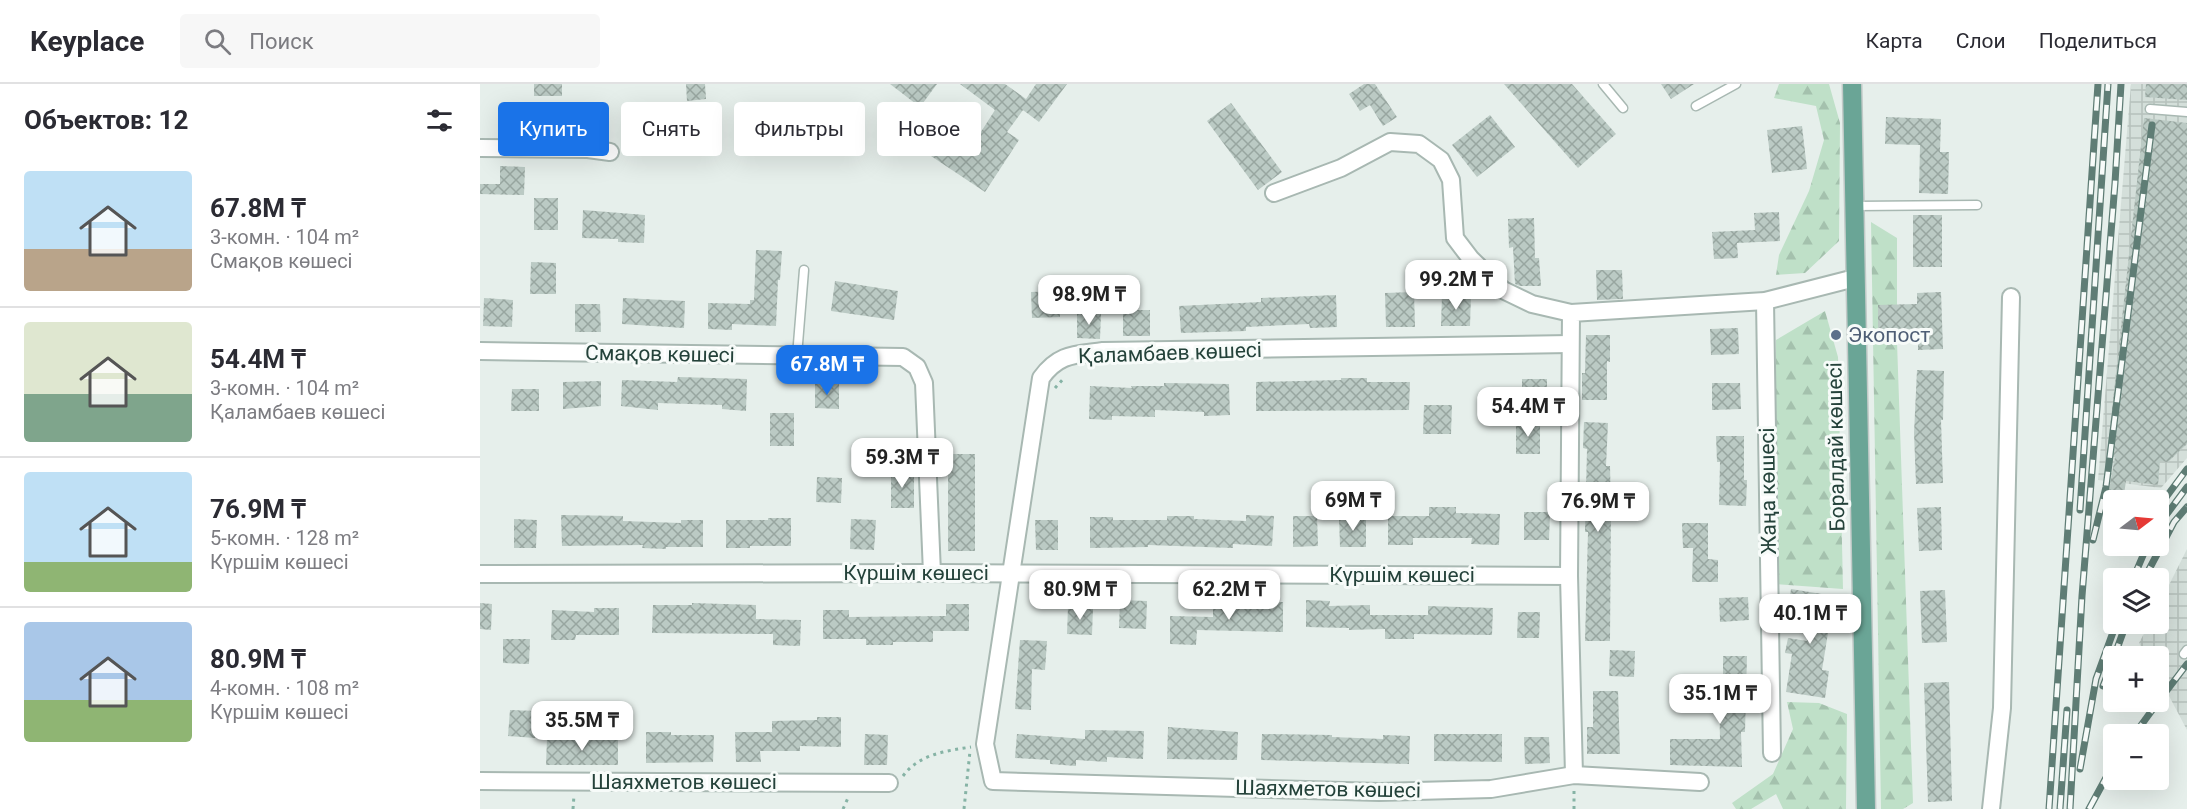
<!DOCTYPE html>
<html lang="ru">
<meta charset="utf-8">
<style>
:root{--surface:#fff;--page:#f7f7f7;--text:#2b2b33;--muted:#7c7c81;--line:#e1e1e2;--accent:#1a73e8}
body{margin:0;font-family:Roboto,sans-serif;background:var(--page);color:var(--text);height:100vh;display:flex;flex-direction:column;font-size:22px;white-space:nowrap}
*{box-sizing:border-box;margin:0}
p{font-size:20px;color:var(--muted)}
.icon{flex:none;width:33px;height:33px;fill:none;stroke:currentColor;stroke-width:2;stroke-linecap:round;stroke-linejoin:round}
.map{position:relative;flex:1;overflow:hidden}
.side{display:flex;flex-direction:column;background:var(--surface);width:480px}
.side>*{flex:none}
.banner{position:absolute;left:18px;top:18px;width:570px;height:54px;display:flex;gap:12px}
.needle{width:39px;rotate:74deg}
.fabs{position:absolute;left:1623px;top:406px;display:grid;gap:12px}
.fabs a{display:grid;place-items:center;width:66px;height:66px;border-radius:6px;background:var(--surface);box-shadow:0 6px 24px #0002;font-size:30px}
.price{position:absolute;translate:-50% -51px;padding:0 14px;border-radius:12px;background:#fff;color:#222;font-size:20px;line-height:39px;filter:drop-shadow(0 2px 3px #0008)}
.price::after{content:'';position:absolute;left:50%;top:36px;width:18px;height:14px;margin-left:-9px;background:inherit;clip-path:polygon(0 0,100% 0,50% 100%)}
.price.on{background:var(--accent);color:#fff}
ul{padding:0;list-style:none}
li{display:flex;align-items:center;gap:18px;height:150px;padding:0 24px}
li+li{border-top:2px solid var(--line)}
li span{display:grid;place-items:center;flex:none;width:168px;height:120px;border-radius:6px;color:#555}
li>.icon{margin-inline-start:auto}
span .icon{width:72px;height:72px;fill:#fffc;stroke-width:1}
li b{font-size:26px}
h2{display:flex;justify-content:space-between;align-items:center;height:72px;padding:0 24px;font-size:26px}
.pill{padding:0 21px;border-radius:6px;background:var(--surface);box-shadow:0 6px 24px #0002;font-size:21px;line-height:54px}
.pill.on{background:var(--accent);color:#fff}
header{display:flex;align-items:center;gap:36px;box-sizing:border-box;height:84px;padding:0 30px;background:var(--surface);border-bottom:2px solid var(--line)}
header strong{font-size:28px}
nav{display:flex;gap:33px;margin-inline-start:auto;font-size:21px}
.search{width:420px;height:54px;background:var(--page);display:flex;align-items:center;gap:15px;box-sizing:border-box;padding:0 21px;border-radius:6px;color:var(--muted);font-size:22px}
main{display:flex;flex:1;min-height:0}
.map>svg:first-child{display:block}
</style>
<header>
<strong>Keyplace</strong>
<div class="search"><svg class="icon" aria-label="search" viewBox="0 0 24 24"><circle cx="10" cy="10" r="6"/><path d="M15 15l6 6"/></svg>Поиск</div>
<nav><a>Карта</a><a>Слои</a><a>Поделиться</a></nav>
</header>
<main>
<section class="side">
<h2>Объектов: 12<svg class="icon" aria-label="filters" viewBox="0 0 24 24"><path d="M4 7h16M4 17h16"/><circle cx="9" cy="7" r="2"/><circle cx="15" cy="17" r="2"/></svg></h2>
<ul>
<li><span style="background:linear-gradient(#bfe0f5 65%,#b9a48a 0)"><svg class="icon" aria-label="home" viewBox="0 0 24 24"><path d="M3 11l9-7 9 7M6 9v11h12V9"/></svg></span><div><b>67.8M ₸</b><p>3-комн. · 104 m²</p><p>Смақов көшесі</p></div></li>
<li><span style="background:linear-gradient(#dfe7d0 60%,#7fa58c 0)"><svg class="icon" aria-label="home" viewBox="0 0 24 24"><path d="M3 11l9-7 9 7M6 9v11h12V9"/></svg></span><div><b>54.4M ₸</b><p>3-комн. · 104 m²</p><p>Қаламбаев көшесі</p></div></li>
<li><span style="background:linear-gradient(#bfe0f5 75%,#8fb573 0)"><svg class="icon" aria-label="home" viewBox="0 0 24 24"><path d="M3 11l9-7 9 7M6 9v11h12V9"/></svg></span><div><b>76.9M ₸</b><p>5-комн. · 128 m²</p><p>Күршім көшесі</p></div></li>
<li><span style="background:linear-gradient(#a9c7e8 65%,#8fb573 0)"><svg class="icon" aria-label="home" viewBox="0 0 24 24"><path d="M3 11l9-7 9 7M6 9v11h12V9"/></svg></span><div><b>80.9M ₸</b><p>4-комн. · 108 m²</p><p>Күршім көшесі</p></div></li>
</ul>
</section>
<div class="map">
<svg width="1707" height="725" viewBox="0 0 1707 725">
<defs>
<pattern id="industrial-grid" width="8" height="8" patternUnits="userSpaceOnUse" patternTransform="scale(1.5)"><rect width="8" height="8" fill="#d4dfda"/><path d="M0 4h8M4 0v8" fill="none" stroke="#b6c1bc"/></pattern>
<pattern id="forest-firs" width="22" height="20" patternUnits="userSpaceOnUse" patternTransform="scale(1.5)"><rect width="22" height="20" fill="#bfe0c8"/><path d="M5 1l3.5 6h-7zM16 11l3.5 6h-7z" fill="#a4c1ad"/></pattern>
<pattern id="building-cross-hatch" width="8" height="8" patternUnits="userSpaceOnUse" patternTransform="scale(1.5)"><rect width="8" height="8" fill="#bbcac4"/><path d="M0 0l8 8M0 8l8-8" fill="none" stroke="#98a6a0"/></pattern>
</defs>
<rect width="100%" height="100%" fill="#e6efeb"/>
<g fill="url(#industrial-grid)">
<polygon points="1651,0 1707,0 1707,374 1681,404 1618,396"/>
<polygon points="1707,465 1707,646 1679,593 1678,573 1667,573 1659,559 1669,540 1678,540 1679,521"/>
</g>
<g fill="url(#forest-firs)">
<polygon points="1299,0 1349,0 1360,39 1359,157 1325,189 1296,191 1299,171 1329,107 1344,56 1336,22 1294,14"/>
<polygon points="1391,138 1417,154 1417,258 1433,719 1423,725 1401,725"/>
<polygon points="1345,227 1358,273 1363,505 1296,500 1296,256"/>
<polygon points="1307,618 1339,619 1367,630 1366,725 1303,725 1296,710 1271,725 1256,725 1252,719 1293,690 1313,645"/>
</g>
<g fill="url(#building-cross-hatch)">
<rect x="54" y="0" width="28" height="12"/>
<polygon points="206,0 225,0 226,15 207,17"/>
<polygon points="410,0 457,0 440,23"/>
<polygon points="480,0 525,0 546,15 556,0 587,0 559,38 543,26 527,48 539,56 505,108 415,48 430,25 490,65 515,26"/>
<polygon points="884,0 895,0 917,33 903,42 890,21 880,27 869,10"/>
<polygon points="1024,0 1092,0 1136,50 1098,84"/>
<polygon points="1181,0 1214,0 1191,15"/>
<polygon points="1666,0 1707,0 1707,16 1665,13"/>
<polygon points="751,19 802,88 778,106 727,37"/>
<polygon points="54,20 56,46 33,48 31,22"/>
<polygon points="86,21 110,21 109,46 85,46"/>
<polygon points="1010,31 1035,63 997,93 972,61"/>
<polygon points="1406,33 1461,35 1460,68 1469,68 1468,110 1439,109 1440,61 1405,60"/>
<polygon points="1664,34 1707,39 1707,360 1688,378 1680,377 1678,401 1646,397 1643,417 1627,417 1635,373 1627,371"/>
<polygon points="1322,42 1327,85 1292,89 1287,46"/>
<polygon points="20,82 45,83 44,111 0,110 0,100 20,100"/>
<rect x="54" y="114" width="24" height="32"/>
<polygon points="103,126 165,131 164,159 138,158 138,155 102,154"/>
<polygon points="1299,128 1300,157 1257,159 1258,174 1234,175 1232,148 1275,146 1274,129"/>
<rect x="1433" y="131" width="29" height="52"/>
<polygon points="1054,134 1055,174 1059,174 1061,202 1040,202 1035,200 1033,163 1029,164 1028,135"/>
<polygon points="276,166 302,167 300,196 298,196 296,242 252,240 252,246 228,245 228,219 270,220 270,216 274,216"/>
<polygon points="51,178 76,179 76,210 50,210"/>
<polygon points="1116,186 1142,186 1143,215 1117,216"/>
<polygon points="355,197 418,207 414,236 351,227"/>
<polygon points="579,207 580,233 552,234 551,208"/>
<polygon points="934,208 935,243 906,243 905,209"/>
<polygon points="1461,208 1463,265 1438,266 1438,245 1398,246 1398,221 1437,220 1437,209"/>
<polygon points="856,211 857,243 830,244 829,240 766,243 766,247 701,249 699,222 781,218 781,214"/>
<polygon points="962,211 991,211 990,242 961,242"/>
<polygon points="4,214 33,216 32,243 3,242"/>
<polygon points="143,214 205,217 204,244 142,240"/>
<polygon points="95,220 120,220 121,248 95,248"/>
<rect x="643" y="226" width="27" height="26"/>
<polygon points="597,229 621,230 620,255 597,254"/>
<polygon points="1258,244 1259,270 1231,271 1230,245"/>
<polygon points="1106,251 1130,251 1130,278 1127,277 1127,316 1102,316 1102,289 1105,289"/>
<polygon points="1437,286 1464,287 1463,336 1461,336 1463,399 1436,400 1434,349"/>
<polygon points="198,293 267,295 266,327 242,325 242,321 178,319 178,326 141,322 142,296 197,298"/>
<polygon points="861,294 887,294 887,298 930,298 929,326 776,327 776,298 861,296"/>
<rect x="1042" y="295" width="25" height="21"/>
<polygon points="121,297 121,322 83,325 83,298"/>
<polygon points="335,299 359,299 359,325 335,324"/>
<polygon points="684,299 749,300 750,331 724,332 724,328 675,326 675,333 632,332 632,336 609,335 610,302 652,304 651,302 684,302"/>
<polygon points="1232,299 1260,299 1261,325 1232,326"/>
<polygon points="32,305 59,305 59,327 31,327"/>
<polygon points="944,321 972,321 971,350 943,350"/>
<rect x="290" y="329" width="24" height="33"/>
<polygon points="1042,336 1060,336 1060,370 1036,370 1036,342 1042,342"/>
<polygon points="1104,338 1128,339 1126,382 1130,382 1131,423 1130,557 1105,557 1108,448 1105,448 1107,365 1103,364"/>
<polygon points="1236,352 1264,352 1264,396 1267,396 1266,422 1239,421 1240,378 1237,378"/>
<rect x="468" y="370" width="27" height="97"/>
<rect x="411" y="386" width="23" height="38"/>
<polygon points="337,393 362,394 361,419 336,418"/>
<polygon points="949,423 976,423 976,429 1020,430 1019,461 991,460 992,454 933,454 933,461 908,461 908,432 949,432"/>
<polygon points="1461,423 1462,466 1439,467 1437,424"/>
<polygon points="1044,428 1070,428 1069,456 1044,456"/>
<polygon points="81,431 143,432 143,437 201,439 201,436 223,436 223,463 186,463 186,465 162,464 163,461 82,462"/>
<polygon points="766,431 794,432 792,462 753,460 753,464 668,461 668,463 610,464 610,433 633,433 633,436 687,436 687,432 714,432 714,435 766,437"/>
<polygon points="813,432 837,432 838,462 813,463"/>
<polygon points="859,433 886,433 886,463 860,463"/>
<polygon points="288,434 311,434 311,462 270,462 270,464 246,464 246,436 288,436"/>
<polygon points="34,435 57,436 56,464 34,464"/>
<polygon points="371,435 396,436 394,466 370,465"/>
<polygon points="555,436 578,436 578,466 556,466"/>
<polygon points="1202,439 1228,439 1228,475 1238,476 1238,498 1212,498 1213,464 1203,464"/>
<polygon points="1311,505 1354,512 1342,586 1349,587 1345,614 1306,608 1312,570 1305,569 1308,554 1327,557 1332,528 1308,524"/>
<polygon points="1465,506 1467,558 1442,559 1440,507"/>
<polygon points="1268,513 1269,536 1240,538 1239,514"/>
<polygon points="640,516 667,517 666,545 639,544"/>
<polygon points="826,516 850,517 849,522 890,521 890,531 948,531 948,522 1013,524 1012,551 934,550 934,555 905,555 905,545 869,546 869,544 826,543"/>
<polygon points="775,518 803,518 803,548 717,546 716,561 690,560 690,532 733,533 733,520 775,520"/>
<polygon points="0,519 12,520 11,546 0,545"/>
<polygon points="212,519 276,521 276,535 321,536 320,562 293,561 293,550 172,549 173,521 212,521"/>
<polygon points="466,520 489,520 489,547 453,547 453,558 413,558 413,561 386,561 386,555 343,555 343,526 369,526 369,533 466,532"/>
<polygon points="588,523 613,524 612,551 587,550"/>
<polygon points="114,524 139,524 139,551 96,551 95,556 71,556 72,526 114,528"/>
<polygon points="1038,528 1060,528 1059,554 1037,554"/>
<polygon points="23,555 50,555 49,580 23,579"/>
<polygon points="540,556 567,557 565,586 552,585 551,626 535,625"/>
<polygon points="1130,566 1155,567 1154,593 1129,592"/>
<polygon points="1243,572 1267,572 1265,648 1261,648 1262,683 1190,681 1190,655 1240,655 1239,617 1243,617"/>
<polygon points="1469,598 1472,717 1448,718 1444,599"/>
<polygon points="1113,607 1138,607 1140,670 1107,670 1107,643 1113,643"/>
<polygon points="30,626 57,627 55,654 28,652"/>
<polygon points="337,633 361,633 361,663 320,662 320,667 280,667 281,678 256,678 255,648 292,648 292,637 337,636"/>
<polygon points="688,643 758,648 757,676 687,675"/>
<polygon points="605,646 664,647 663,675 627,673 627,678 596,676 596,682 570,680 570,676 535,674 537,650 605,655"/>
<polygon points="166,648 191,648 191,651 234,651 233,678 166,679"/>
<polygon points="385,650 408,651 407,681 384,681"/>
<polygon points="782,650 852,651 852,653 903,655 903,651 930,652 929,680 781,676"/>
<polygon points="954,650 1022,650 1022,678 954,677"/>
<polygon points="1044,653 1069,653 1070,679 1045,680"/>
<polygon points="67,654 138,655 138,681 66,681"/>
</g>
<g fill="none" stroke-linecap="round" stroke-linejoin="round">
<g stroke="#a8b8b2" stroke-width="11">
<g id="service">
<polyline points="1123,0 1143,24"/>
<polyline points="1216,22 1256,0"/>
<polyline points="1670,25 1707,28"/>
<polyline points="1375,122 1497,121"/>
<polyline points="317,272 324,186"/>
<polyline points="1704,570 1707,566"/>
</g>
</g>
<g stroke="#a8b8b2" stroke-width="20">
<g id="minor">
<polyline points="0,64 108,65 130,68"/>
<polyline points="794,109 861,84 910,58 939,60 961,76 971,96 975,154 991,175 1023,206 1052,220 1091,229"/>
<polyline points="1285,217 1292,669"/>
<path d="M 1090,260 L 623,267 C 595,271 579,269 561,294 L 505,660 L 513,697 L 899,708 L 1011,705 L 1094,691 L 1220,698"/>
<polyline points="0,267 423,273 437,283 444,299 452,489"/>
<polyline points="0,490 452,489 1089,492"/>
<polyline points="1094,691 1089,492 1091,229 1285,217 1375,194"/>
<polyline points="0,697 409,699"/>
<polyline points="1511,725 1522,624 1531,213"/>
</g>
</g>
<g stroke="#c2cac8" stroke-width="21">
<polyline id="primary" points="1372,0 1386,725"/>
</g>
<g stroke="#86b3a5" stroke-width="3" stroke-dasharray="3 4.5" stroke-linecap="butt">
<polyline points="575,304 585,293"/>
<path d="M 423,692 C 439,670 466,667 491,663"/>
<polyline points="93,725 94,711"/>
<polyline points="363,725 368,714"/>
<polyline points="484,725 490,667"/>
<polyline points="1094,725 1094,706"/>
</g>
<use href="#service" stroke="#fff" stroke-width="8"/>
<use href="#minor" stroke="#fff" stroke-width="16"/>
<use href="#primary" stroke="#6aa596" stroke-width="18"/>
<g stroke="#5f7d75" stroke-width="7">
<g id="rail">
<polyline points="1678,424 1707,385"/>
<polyline points="1600,426 1628,0"/>
<polyline points="1678,442 1707,403"/>
<polyline points="1613,456 1626,403 1672,41"/>
<polyline points="1653,495 1667,462"/>
<polyline points="1664,495 1694,438 1707,423"/>
<polyline points="1634,573 1646,540"/>
<polyline points="1623,602 1634,574"/>
<polyline points="1678,618 1707,580"/>
<polyline points="1654,651 1678,618"/>
<polyline points="1600,685 1616,595 1636,540"/>
<polyline points="1569,725 1618,0"/>
<polyline points="1580,725 1587,626"/>
<polyline points="1590,725 1602,512 1635,99 1641,0"/>
<polyline points="1609,725 1634,679"/>
</g>
</g>
<use href="#rail" stroke="#f7fbf9" stroke-width="4.5" stroke-dasharray="14" stroke-linecap="butt"/>
</g>
<circle fill="#5c6f8a" stroke="#f7fbf9" stroke-width="2" cx="1356" cy="251" r="6"/>
<g text-anchor="middle" stroke-width="6" stroke-linejoin="round" paint-order="stroke">
<g font-size="21" fill="#4e5e75" stroke="#f7fbf9" text-anchor="start">
<text x="1368" y="258">Экопост</text>
</g>
<g font-size="21" fill="#24423a" stroke="#f7fbf9">
<text transform="translate(690 269) rotate(-2)" y="7">Қаламбаев көшесі</text>
<text transform="translate(180 270) rotate(1)" y="7">Смақов көшесі</text>
<text transform="translate(1356 363) rotate(-91)" y="7">Боралдай көшесі</text>
<text transform="translate(1288 407) rotate(-91)" y="7">Жаңа көшесі</text>
<text x="436" y="496">Күршім көшесі</text>
<text x="922" y="498">Күршім көшесі</text>
<text x="204" y="705">Шаяхметов көшесі</text>
<text transform="translate(848 705) rotate(1)" y="7">Шаяхметов көшесі</text>
</g>
</g>
</svg>
<div class="fabs">
<a><svg class="needle" viewBox="-14 -14 28 28"><path d="M0-13l5 13h-10z" fill="#e53935"/><path d="M0 13l5-13h-10z" fill="#7c7c81"/></svg></a>
<a><svg class="icon" aria-label="layers" viewBox="0 0 24 24"><path d="M12 4l9 5-9 5-9-5zM3 14l9 5 9-5"/></svg></a>
<a>+</a>
<a>−</a>
</div>
<b class="price" style="left:976px;top:227px">99.2M ₸</b>
<b class="price" style="left:609px;top:242px">98.9M ₸</b>
<b class="price on" style="left:347px;top:312px">67.8M ₸</b>
<b class="price" style="left:1048px;top:354px">54.4M ₸</b>
<b class="price" style="left:422px;top:405px">59.3M ₸</b>
<b class="price" style="left:873px;top:448px">69M ₸</b>
<b class="price" style="left:1118px;top:449px">76.9M ₸</b>
<b class="price" style="left:600px;top:537px">80.9M ₸</b>
<b class="price" style="left:749px;top:537px">62.2M ₸</b>
<b class="price" style="left:1330px;top:561px">40.1M ₸</b>
<b class="price" style="left:1240px;top:641px">35.1M ₸</b>
<b class="price" style="left:102px;top:668px">35.5M ₸</b>
<div class="banner">
<a class="pill on">Купить</a>
<a class="pill">Снять</a>
<a class="pill">Фильтры</a>
<a class="pill">Новое</a>
</div>
</div>
</main>
